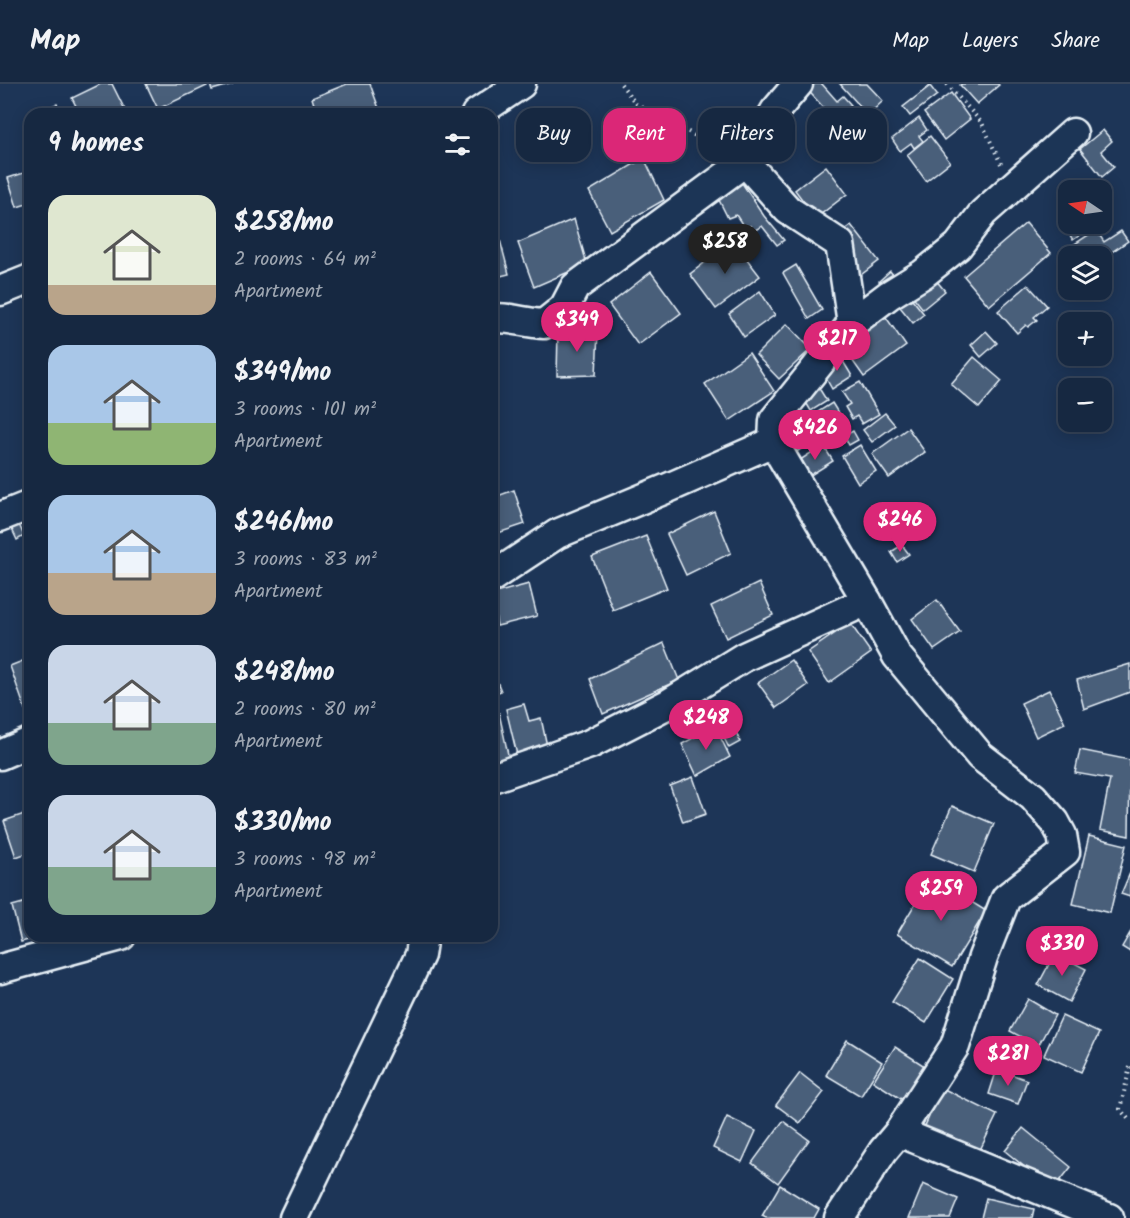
<!DOCTYPE html>
<meta charset="utf-8">
<style>
:root{--surface:#162841;--page:#1f3048;--text:#f1f3f6;--muted:#9ea6b1;--line:#35445a;--accent:#db2777}
body{margin:0;font-family:Kalam,sans-serif;background:var(--page);color:var(--text);height:100vh;display:flex;flex-direction:column;font-size:22px;white-space:nowrap}
*{box-sizing:border-box;margin:0}
p{font-size:20px;color:var(--muted)}
.icon{flex:none;width:33px;height:33px;fill:none;stroke:currentColor;stroke-width:2;stroke-linecap:round;stroke-linejoin:round}
.map{position:relative;flex:1;overflow:hidden}
.drawer{position:absolute;left:24px;top:24px;width:474px;height:834px;display:flex;flex-direction:column;background:var(--surface);border-radius:18px;box-shadow:0 3px 15px #0003,0 0 0 2px var(--line)}
.drawer>*{flex:none}
.hud{position:absolute;left:516px;top:24px;width:524px;height:54px;display:flex;gap:12px}
.needle{width:39px;rotate:283deg}
.controls{position:absolute;left:1058px;top:96px;display:grid;gap:12px}
.controls a{display:grid;place-items:center;width:54px;height:54px;border-radius:12px;background:var(--surface);box-shadow:0 3px 15px #0003,0 0 0 2px var(--line);font-size:30px}
.price{position:absolute;translate:-50% -51px;padding:0 14px;border-radius:21px;background:var(--accent);color:#fff;font-size:20px;line-height:39px;filter:drop-shadow(0 2px 3px #0008)}
.price::after{content:'';position:absolute;left:50%;top:36px;width:18px;height:14px;margin-left:-9px;background:inherit;clip-path:polygon(0 0,100% 0,50% 100%)}
.price.on{background:#222;color:#fff}
ul{padding:0;list-style:none}
li{display:flex;align-items:center;gap:18px;height:150px;padding:0 24px}
li span{display:grid;place-items:center;flex:none;width:168px;height:120px;border-radius:18px;color:#555}
li>.icon{margin-inline-start:auto}
span .icon{width:72px;height:72px;fill:#fffc;stroke-width:1}
li b{font-size:26px}
h2{display:flex;justify-content:space-between;align-items:center;height:72px;padding:0 24px;font-size:26px}
.chip{padding:0 21px;border-radius:18px;background:var(--surface);box-shadow:0 3px 15px #0003,0 0 0 2px var(--line);font-size:21px;line-height:54px}
.chip.on{background:var(--accent);color:#fff}
header{display:flex;align-items:center;gap:36px;box-sizing:border-box;height:84px;padding:0 30px;background:var(--surface);border-bottom:2px solid var(--line)}
header strong{font-size:28px}
nav{display:flex;gap:33px;margin-inline-start:auto;font-size:21px}
.map>svg:first-child{display:block}
</style>
<header>
<strong>Map</strong>
<nav><a>Map</a><a>Layers</a><a>Share</a></nav>
</header>
<div class="map">
<svg width="1130" height="1134" viewBox="0 0 1130 1134">
<rect width="100%" height="100%" fill="#1d3557"/>
<filter id="ink" filterUnits="userSpaceOnUse"><feTurbulence type="fractalNoise" baseFrequency=".0167" numOctaves="2"/><feDisplacementMap in="SourceGraphic" scale="12" xChannelSelector="R" yChannelSelector="G"/><feConvolveMatrix kernelMatrix="1 2 1 2 8 2 1 2 1" color-interpolation-filters="sRGB"/></filter>
<g filter="url(#ink)">
<g fill="#495e7a" stroke="#e8f1f8" stroke-width="1.5">
<polygon points="101,0 112,0 127,30 80,30 72,14"/>
<polygon points="146,0 206,0 207,2 158,25"/>
<polygon points="210,0 233,0 212,6"/>
<polygon points="347,0 370,0 381,30 317,30 312,14"/>
<polygon points="802,0 822,0 837,17 843,12 851,21 835,36"/>
<polygon points="840,0 867,0 883,17 868,31"/>
<polygon points="962,0 998,0 999,1 977,20 960,1"/>
<polygon points="930,2 937,11 910,32 903,23"/>
<polygon points="951,9 970,35 944,56 924,29"/>
<polygon points="57,20 61,30 37,30 36,28"/>
<polygon points="919,34 927,46 919,52 923,57 914,64 911,59 900,67 892,55"/>
<polygon points="1103,46 1112,57 1101,67 1114,83 1102,93 1080,65"/>
<polygon points="930,52 950,78 926,97 907,71"/>
<polygon points="644,74 664,116 610,147 589,107"/>
<polygon points="826,82 847,110 816,134 795,106"/>
<polygon points="30,87 30,119 17,123 8,94"/>
<polygon points="742,99 764,132 784,156 777,161 762,142 752,148 750,142 746,146 736,131 728,134 718,114"/>
<polygon points="492,133 494,133 509,190 492,194"/>
<polygon points="574,135 587,180 534,203 518,159"/>
<polygon points="1026,139 1051,169 989,222 964,192"/>
<polygon points="1068,139 1068,140 1096,140 1073,156 1064,142"/>
<polygon points="851,141 879,177 853,197 825,160"/>
<polygon points="1096,146 1104,158 1121,147 1128,157 1101,175 1101,172 1072,172 1067,165"/>
<polygon points="733,157 760,192 716,225 690,190"/>
<polygon points="796,181 822,226 809,235 783,189"/>
<polygon points="925,183 945,207 923,225 903,200"/>
<polygon points="890,187 924,230 913,239 879,197"/>
<polygon points="651,188 681,229 638,261 609,221"/>
<polygon points="1028,201 1047,222 1034,233 1037,236 1028,243 1026,241 1017,249 998,227"/>
<polygon points="760,207 775,231 744,253 729,230"/>
<polygon points="872,213 906,262 864,293 838,256"/>
<polygon points="787,240 811,265 779,295 756,271"/>
<polygon points="558,247 598,247 596,291 557,292"/>
<polygon points="986,247 997,259 981,273 971,261"/>
<polygon points="749,269 774,307 729,337 705,300"/>
<polygon points="838,269 852,292 832,305 823,289"/>
<polygon points="974,273 1002,297 979,324 951,300"/>
<polygon points="860,298 879,330 862,340 857,332 852,335 845,323 850,320 842,308"/>
<polygon points="817,301 827,317 811,327 801,310"/>
<polygon points="832,319 848,345 826,359 810,333"/>
<polygon points="885,329 895,341 872,358 863,346"/>
<polygon points="800,332 814,357 790,372 783,361 794,355 785,341"/>
<polygon points="908,344 925,368 889,394 872,370"/>
<polygon points="853,347 858,356 849,361 844,352"/>
<polygon points="823,361 833,377 806,394 797,378"/>
<polygon points="860,361 876,387 858,399 842,372"/>
<polygon points="514,406 525,440 492,451 492,414"/>
<polygon points="714,427 731,469 686,491 667,450"/>
<polygon points="18,438 24,452 17,456 10,441"/>
<polygon points="646,452 667,504 613,526 592,473"/>
<polygon points="902,461 909,470 897,478 891,468"/>
<polygon points="759,499 773,531 726,554 711,522"/>
<polygon points="529,500 537,532 497,542 492,510"/>
<polygon points="937,516 960,548 934,566 912,535"/>
<polygon points="850,539 871,569 829,599 808,568"/>
<polygon points="664,559 679,596 603,630 590,595"/>
<polygon points="30,574 30,623 25,625 10,582"/>
<polygon points="791,576 808,601 776,624 758,599"/>
<polygon points="1130,580 1130,608 1084,625 1077,596"/>
<polygon points="497,597 501,607 492,610 492,598"/>
<polygon points="1049,606 1065,639 1036,653 1021,619"/>
<polygon points="524,620 529,637 541,634 548,667 518,675 506,625"/>
<polygon points="499,629 509,675 492,680 492,632"/>
<polygon points="715,642 730,673 697,692 682,660"/>
<polygon points="735,645 740,658 729,664 722,650"/>
<polygon points="1080,666 1130,676 1129,752 1100,746 1110,695 1075,689"/>
<polygon points="693,693 706,730 683,738 670,702"/>
<polygon points="952,722 994,740 974,788 931,770"/>
<polygon points="30,728 30,768 16,773 4,737"/>
<polygon points="1089,752 1126,761 1110,829 1073,820"/>
<polygon points="1130,789 1130,813 1121,810"/>
<polygon points="931,793 986,827 952,883 897,850"/>
<polygon points="30,817 30,852 42,852 21,858 12,822"/>
<polygon points="1130,849 1130,868 1122,863"/>
<polygon points="1055,869 1086,885 1069,918 1038,901"/>
<polygon points="920,874 953,895 926,939 892,918"/>
<polygon points="1028,915 1055,931 1038,962 1010,947"/>
<polygon points="1062,932 1099,949 1081,988 1044,971"/>
<polygon points="847,956 882,978 861,1012 826,991"/>
<polygon points="895,963 934,988 912,1022 873,997"/>
<polygon points="997,985 1027,996 1018,1020 989,1010"/>
<polygon points="800,989 824,1008 800,1039 776,1021"/>
<polygon points="942,1004 997,1031 978,1070 924,1044"/>
<polygon points="727,1033 756,1047 742,1078 713,1064"/>
<polygon points="783,1037 809,1056 778,1099 752,1079"/>
<polygon points="1023,1044 1071,1083 1053,1106 1005,1067"/>
<polygon points="923,1100 958,1115 950,1134 909,1134"/>
<polygon points="780,1101 819,1125 814,1134 766,1134 762,1132"/>
<polygon points="986,1114 1034,1125 1032,1134 981,1134"/>
</g>
<g fill="none" stroke-linecap="round" stroke-linejoin="round">
<g stroke="#e8f1f8" stroke-width="33">
<g id="minor">
<polyline points="476,30 521,0"/>
<polyline points="745,78 788,126 840,160 852,239"/>
<polyline points="0,207 30,195"/>
<path d="M 492,234 C 510,233 526,239 544,240 L 564,224 L 575,203 L 745,78 L 775,27 L 798,0"/>
<polyline points="773,358 867,517 897,572 980,672 1033,713 1055,738 1062,751 1065,768 1006,814 983,873 955,962 899,1048"/>
<polyline points="0,433 30,421"/>
<polyline points="492,493 557,450 668,404 773,358 774,336 852,239 889,211 923,190 958,162 983,129 1073,49"/>
<polyline points="0,671 30,658"/>
<polyline points="492,694 590,660 668,620 744,573 867,517"/>
<polyline points="0,885 121,852"/>
<polyline points="294,1134 420,871 423,852"/>
<polyline points="839,1134 883,1067 899,1048 1109,1134"/>
</g>
</g>
<g stroke="#e8f1f8" stroke-width="4" stroke-dasharray="1.5 4.5" stroke-linecap="butt">
<polyline points="621,0 636,20 720,65"/>
<polyline points="947,0 982,39 1001,80"/>
<polyline points="1130,983 1120,1025 1130,1037"/>
</g>
<use href="#minor" stroke="#1d3557" stroke-width="28"/>
</g>
</g>
</svg>
<div class="controls">
<a><svg class="needle" viewBox="-14 -14 28 28"><path d="M0-13l5 13h-10z" fill="#e53935"/><path d="M0 13l5-13h-10z" fill="#9ea6b1"/></svg></a>
<a><svg class="icon" aria-label="layers" viewBox="0 0 24 24"><path d="M12 4l9 5-9 5-9-5zM3 14l9 5 9-5"/></svg></a>
<a>+</a>
<a>−</a>
</div>
<b class="price on" style="left:725px;top:191px">$258</b>
<b class="price" style="left:577px;top:269px">$349</b>
<b class="price" style="left:837px;top:288px">$217</b>
<b class="price" style="left:815px;top:377px">$426</b>
<b class="price" style="left:900px;top:469px">$246</b>
<b class="price" style="left:706px;top:667px">$248</b>
<b class="price" style="left:941px;top:838px">$259</b>
<b class="price" style="left:1062px;top:893px">$330</b>
<b class="price" style="left:1008px;top:1003px">$281</b>
<div class="hud">
<a class="chip">Buy</a>
<a class="chip on">Rent</a>
<a class="chip">Filters</a>
<a class="chip">New</a>
</div>
<section class="drawer">
<h2>9 homes<svg class="icon" aria-label="filters" viewBox="0 0 24 24"><path d="M4 7h16M4 17h16"/><circle cx="9" cy="7" r="2"/><circle cx="15" cy="17" r="2"/></svg></h2>
<ul>
<li><span style="background:linear-gradient(#dfe7d0 75%,#b9a48a 0)"><svg class="icon" aria-label="home" viewBox="0 0 24 24"><path d="M3 11l9-7 9 7M6 9v11h12V9"/></svg></span><div><b>$258/mo</b><p>2 rooms · 64 m²</p><p>Apartment</p></div></li>
<li><span style="background:linear-gradient(#a9c7e8 65%,#8fb573 0)"><svg class="icon" aria-label="home" viewBox="0 0 24 24"><path d="M3 11l9-7 9 7M6 9v11h12V9"/></svg></span><div><b>$349/mo</b><p>3 rooms · 101 m²</p><p>Apartment</p></div></li>
<li><span style="background:linear-gradient(#a9c7e8 65%,#b9a48a 0)"><svg class="icon" aria-label="home" viewBox="0 0 24 24"><path d="M3 11l9-7 9 7M6 9v11h12V9"/></svg></span><div><b>$246/mo</b><p>3 rooms · 83 m²</p><p>Apartment</p></div></li>
<li><span style="background:linear-gradient(#c9d6e8 65%,#7fa58c 0)"><svg class="icon" aria-label="home" viewBox="0 0 24 24"><path d="M3 11l9-7 9 7M6 9v11h12V9"/></svg></span><div><b>$248/mo</b><p>2 rooms · 80 m²</p><p>Apartment</p></div></li>
<li><span style="background:linear-gradient(#c9d6e8 60%,#7fa58c 0)"><svg class="icon" aria-label="home" viewBox="0 0 24 24"><path d="M3 11l9-7 9 7M6 9v11h12V9"/></svg></span><div><b>$330/mo</b><p>3 rooms · 98 m²</p><p>Apartment</p></div></li>
</ul>
</section>
</div>
